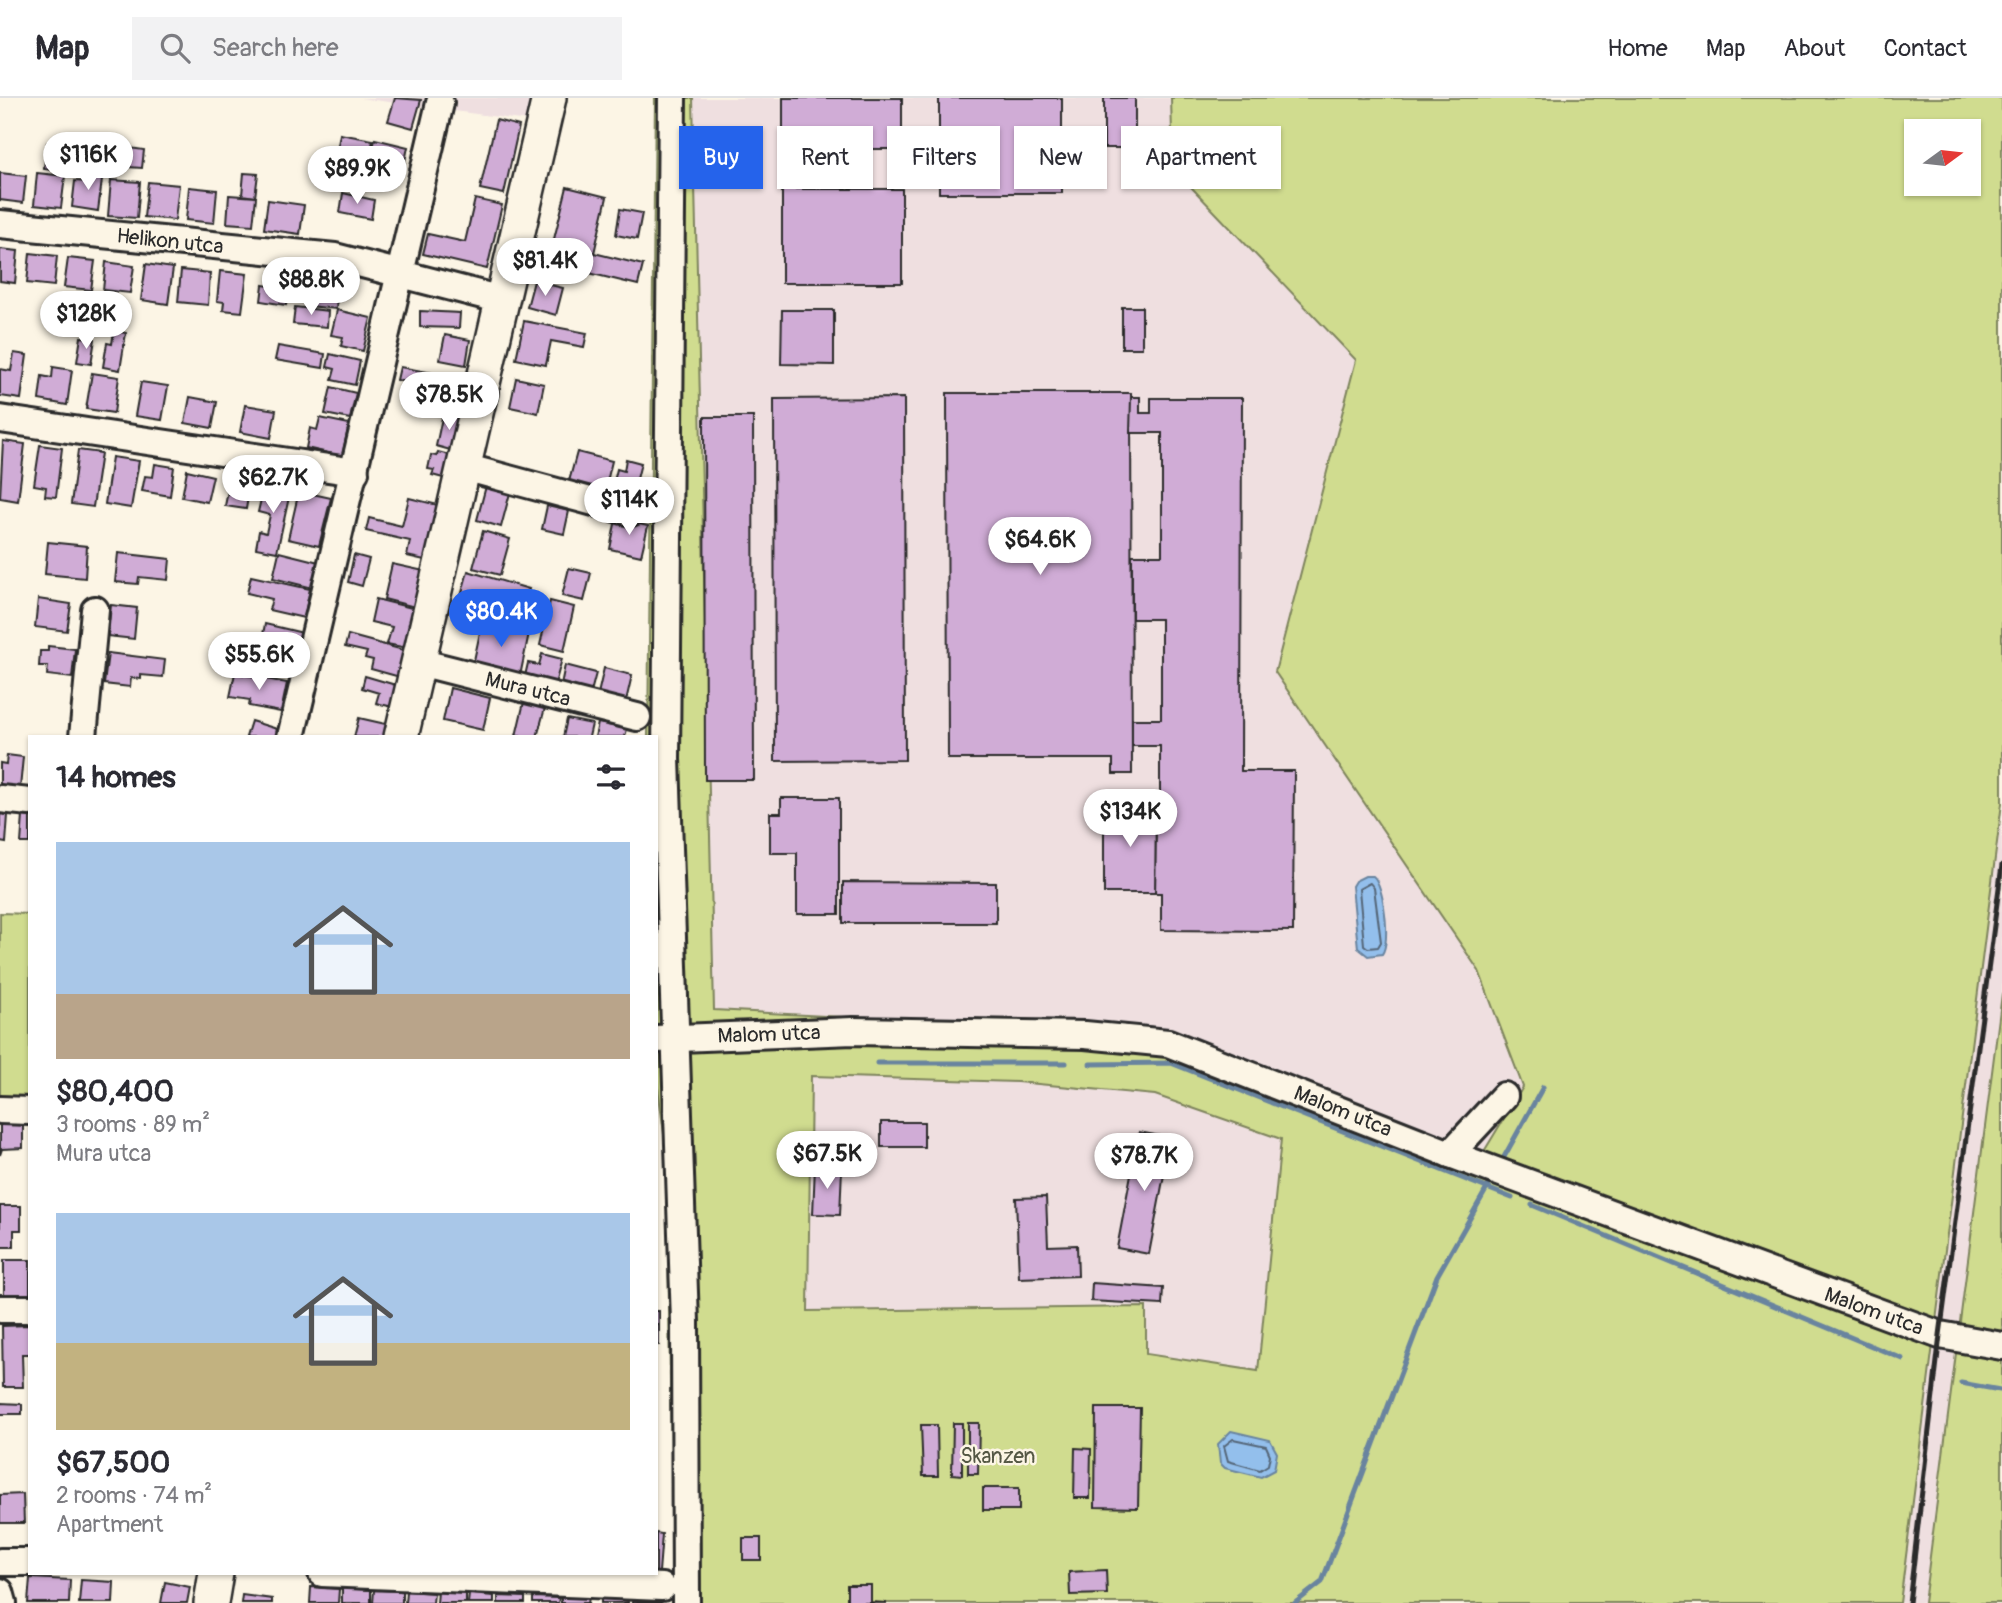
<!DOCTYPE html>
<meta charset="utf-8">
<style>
:root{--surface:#fff;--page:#f2f2f3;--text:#2b2b33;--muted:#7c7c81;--line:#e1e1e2;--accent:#2563eb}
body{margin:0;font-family:Pangolin,sans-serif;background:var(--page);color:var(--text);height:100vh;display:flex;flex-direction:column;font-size:26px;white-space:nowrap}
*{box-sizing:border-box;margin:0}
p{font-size:23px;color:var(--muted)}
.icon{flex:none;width:38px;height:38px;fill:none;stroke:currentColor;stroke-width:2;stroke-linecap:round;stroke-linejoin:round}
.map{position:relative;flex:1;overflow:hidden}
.drawer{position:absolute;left:28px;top:637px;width:630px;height:840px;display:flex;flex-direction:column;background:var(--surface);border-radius:0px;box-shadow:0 2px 5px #0004}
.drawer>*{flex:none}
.top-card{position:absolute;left:679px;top:28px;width:665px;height:63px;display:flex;gap:14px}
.needle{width:46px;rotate:75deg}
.fabs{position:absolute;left:1904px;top:21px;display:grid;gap:14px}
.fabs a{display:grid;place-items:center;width:77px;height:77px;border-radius:0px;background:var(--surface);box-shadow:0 2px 5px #0004;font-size:35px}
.price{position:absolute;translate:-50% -60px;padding:0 16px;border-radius:24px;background:#fff;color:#222;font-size:23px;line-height:46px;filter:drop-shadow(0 2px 4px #0008)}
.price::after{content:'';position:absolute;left:50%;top:42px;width:21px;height:16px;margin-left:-10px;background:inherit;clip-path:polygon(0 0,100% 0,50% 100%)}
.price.selected{background:var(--accent);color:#fff}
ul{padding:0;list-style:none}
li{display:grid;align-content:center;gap:14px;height:371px;padding:0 28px}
li span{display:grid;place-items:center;height:217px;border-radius:0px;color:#555}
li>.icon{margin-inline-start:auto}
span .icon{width:126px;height:126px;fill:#fffc;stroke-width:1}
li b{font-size:30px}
h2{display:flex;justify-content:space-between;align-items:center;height:84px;padding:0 28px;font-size:30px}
.pill{padding:0 24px;border-radius:0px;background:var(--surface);box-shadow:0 2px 5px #0004;font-size:24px;line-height:63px}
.pill.selected{background:var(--accent);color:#fff}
header{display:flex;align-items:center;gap:42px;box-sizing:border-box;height:98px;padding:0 35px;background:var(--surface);border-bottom:2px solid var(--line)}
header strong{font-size:33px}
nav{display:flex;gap:38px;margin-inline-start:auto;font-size:24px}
.search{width:490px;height:63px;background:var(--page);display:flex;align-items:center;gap:18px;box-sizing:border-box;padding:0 24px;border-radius:0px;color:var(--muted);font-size:26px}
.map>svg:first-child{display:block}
</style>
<header>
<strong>Map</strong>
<div class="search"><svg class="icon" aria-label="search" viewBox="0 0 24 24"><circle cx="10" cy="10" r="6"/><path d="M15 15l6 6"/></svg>Search here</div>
<nav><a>Home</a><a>Map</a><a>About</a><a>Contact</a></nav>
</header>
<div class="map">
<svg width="2002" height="1505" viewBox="0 0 2002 1505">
<rect width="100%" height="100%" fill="#fcf5e5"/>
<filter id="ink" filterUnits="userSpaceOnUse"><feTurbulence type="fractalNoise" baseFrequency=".0143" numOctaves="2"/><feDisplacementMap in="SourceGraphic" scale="14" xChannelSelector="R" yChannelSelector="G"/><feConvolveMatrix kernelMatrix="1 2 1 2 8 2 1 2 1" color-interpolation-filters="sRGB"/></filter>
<g filter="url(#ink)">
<g fill="#efdfe0">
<polygon points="360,0 540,0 535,24"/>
<polygon points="693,0 1171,0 1173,70 1356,262 1275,574 1479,873 1524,989 1483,1055 1090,932 714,912"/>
<polygon points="2002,705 2002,896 1980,1068 1924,1505 1900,1505"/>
<polygon points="811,977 1017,984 1155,997 1281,1041 1258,1274 1146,1256 1145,1209 808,1213"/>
</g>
<g fill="#d0dc8f" stroke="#7e845d" stroke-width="2" fill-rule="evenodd">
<path d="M 655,0 L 693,0 L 714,912 L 1090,932 L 1483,1055 L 1523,989 L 1479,873 L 1275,574 L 1356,262 L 1173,70 L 1171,0 L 2002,0 L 2002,705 L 1900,1505 L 673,1505 L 667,1059 L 656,974 L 656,639 L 648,639 ZM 1916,33 L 1969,33 L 1969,86 L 1916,86 ZM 811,978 L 1017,984 L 1155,997 L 1281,1041 L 1258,1273 L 1146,1256 L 1146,1209 L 808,1213 Z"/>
<polygon points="0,815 30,816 30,1001 0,1001"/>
<polygon points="2002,896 2002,1505 1924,1505"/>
</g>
<g fill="#93bfec" stroke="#69849f" stroke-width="2">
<path d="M 1365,778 L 1373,778 C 1384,786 1391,845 1382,856 L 1368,858 L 1358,850 L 1352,788 L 1355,783 Z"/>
<polygon points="1231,1333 1270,1342 1277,1355 1274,1372 1261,1379 1225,1370 1220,1365 1218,1346"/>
</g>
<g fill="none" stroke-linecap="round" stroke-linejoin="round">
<g stroke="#556678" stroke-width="2">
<polygon points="1370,785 1374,790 1381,844 1378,849 1368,850 1364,847 1359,791"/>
<polygon points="1233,1341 1266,1348 1270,1357 1268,1367 1260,1372 1228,1363 1224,1348"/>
</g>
<g stroke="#69849f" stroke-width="5">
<polyline points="877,965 1066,965"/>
<polyline points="1090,966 1171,965 1512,1100"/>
<polyline points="1504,1059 1543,989"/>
<polyline points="1532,1107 1903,1261"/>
<polyline points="1961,1285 2000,1292"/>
<polyline points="1295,1505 1322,1484 1437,1178 1490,1085"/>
</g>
</g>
<g fill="#d0acd6" stroke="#2b2b2b" stroke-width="2">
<polygon points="395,0 421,2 413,30 388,23"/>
<rect x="783" y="0" width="119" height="51"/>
<rect x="939" y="0" width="123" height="95"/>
<rect x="1104" y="0" width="31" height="50"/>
<polygon points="496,22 519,28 504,96 480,91"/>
<polygon points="340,36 373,42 370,59 337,53"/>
<polygon points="375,41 408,49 402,77 381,72 382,67 370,64"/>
<polygon points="47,45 69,48 66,74 44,71"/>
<polygon points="130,50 144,52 142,70 128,69"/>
<polygon points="90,72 103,74 98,113 72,109 75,83 88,84"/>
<polygon points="0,75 26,78 23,105 0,102"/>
<polygon points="37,75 65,78 61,110 34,107"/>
<polygon points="244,75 258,76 255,99 242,97"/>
<polygon points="111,82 140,84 137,120 108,118"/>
<polygon points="148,84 179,87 175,122 144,119"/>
<polygon points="189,89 217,92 214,125 186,122"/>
<polygon points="567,89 607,99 594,155 643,167 638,187 548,165"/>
<rect x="782" y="91" width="120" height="94"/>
<polygon points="343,95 374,102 371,121 340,115"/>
<polygon points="229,97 256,99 253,127 227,125"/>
<polygon points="475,101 502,107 487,171 423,156 428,136 465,144"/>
<polygon points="268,102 304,107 300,136 264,131"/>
<polygon points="620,111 642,115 637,141 616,137"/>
<polygon points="0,151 18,153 15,185 0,183"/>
<polygon points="30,155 57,158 54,188 27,185"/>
<polygon points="68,160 95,163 91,192 64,189"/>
<polygon points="106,164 134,168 130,195 103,192"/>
<polygon points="146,166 173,170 168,206 141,202"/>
<polygon points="181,172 210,175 208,207 178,204"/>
<polygon points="220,173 247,176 242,214 223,212 224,204 217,203"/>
<polygon points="312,183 338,186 336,211 310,208"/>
<polygon points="534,183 563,190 556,217 527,209"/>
<polygon points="263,187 289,191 286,207 261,203"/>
<polygon points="95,200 113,202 111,229 92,227"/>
<polygon points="295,209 328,213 327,229 293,226"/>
<rect x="1122" y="209" width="20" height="41"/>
<polygon points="337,212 371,220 363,253 341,248 343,239 331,237"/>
<polygon points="782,212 834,212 834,267 781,266"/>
<polygon points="420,213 460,215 459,230 420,229"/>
<polygon points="524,223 587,235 584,249 551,243 546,267 516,261"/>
<polygon points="114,233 126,235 120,272 103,269 107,245 112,246"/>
<polygon points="445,237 470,242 466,267 440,262"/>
<polygon points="81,239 95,241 91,266 77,264"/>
<polygon points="278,248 325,256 323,270 275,262"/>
<polygon points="14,255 27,257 21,301 0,298 0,271 11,273"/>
<polygon points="330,256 360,263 355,287 332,282 335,271 327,269"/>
<polygon points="53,269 72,272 67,307 39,302 42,278 52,280"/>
<polygon points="400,269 433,275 430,288 397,282"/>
<polygon points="92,275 119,279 114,315 86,311"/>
<polygon points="516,280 544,286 538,315 510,309"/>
<polygon points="442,281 471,287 463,319 435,312"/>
<polygon points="141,284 168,288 162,322 135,318"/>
<polygon points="331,289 356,295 350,321 325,316"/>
<polygon points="947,295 1131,295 1132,676 1113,676 1113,661 948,661"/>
<polygon points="190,299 217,304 212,330 185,325"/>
<polygon points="1131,299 1140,299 1140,315 1151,315 1151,300 1242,300 1241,673 1294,673 1293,833 1161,832 1161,795 1155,795 1156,707 1160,705 1160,648 1132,648 1132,621 1161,621 1161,521 1132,521 1132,457 1162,457 1162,335 1130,335"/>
<polygon points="904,300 905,662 775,663 774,301"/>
<polygon points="245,307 276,312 271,340 240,334"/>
<polygon points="443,315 462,319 454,353 436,348"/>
<polygon points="704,319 753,319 754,682 705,682"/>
<polygon points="320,320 349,326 342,358 306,350 310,330 317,332"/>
<polygon points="3,343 25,346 18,403 0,400"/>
<polygon points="40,347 62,350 56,399 45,398 46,389 34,387"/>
<polygon points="78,352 101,355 93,409 71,406"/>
<polygon points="438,354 453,358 447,381 432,377 434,372 428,371 431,357 437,358"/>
<polygon points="577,354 612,363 604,396 568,387"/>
<polygon points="112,359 139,363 131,410 105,406"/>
<polygon points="626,361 641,365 633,397 612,392 617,371 624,373"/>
<polygon points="155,366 174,369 170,398 142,393 145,378 153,379"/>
<polygon points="187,372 213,378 207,404 182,399"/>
<polygon points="231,378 251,381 246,411 225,408"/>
<polygon points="265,384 291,390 277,454 256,450 259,433 266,435 270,417 258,414"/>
<polygon points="486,388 510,395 501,429 477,422"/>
<polygon points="299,393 331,400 319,448 288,441"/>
<polygon points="409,400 442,408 429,463 407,458 410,443 366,433 369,420 402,428"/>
<polygon points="547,408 569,413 564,436 542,431"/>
<polygon points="616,421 648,428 641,458 610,451"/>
<polygon points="483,433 510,441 500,477 473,470"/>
<polygon points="48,444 87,448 85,480 45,476"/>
<polygon points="279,454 319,464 313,490 273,480"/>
<polygon points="118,455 170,461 168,482 139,479 138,486 115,484"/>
<polygon points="354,457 369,461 362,488 348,484"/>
<polygon points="392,466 424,473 415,509 384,501"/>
<polygon points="569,470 591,475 584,503 562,498"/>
<polygon points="468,473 529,491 524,510 503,504 500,516 484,512 488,499 476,495 471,513 458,509"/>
<polygon points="251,478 310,491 304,520 269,512 272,501 247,495"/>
<polygon points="38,501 71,506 67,533 35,529"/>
<polygon points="376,501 416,511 407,550 387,546 392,529 371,524"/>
<polygon points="550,503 574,509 564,553 540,547"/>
<polygon points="111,507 137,510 134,541 108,538"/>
<polygon points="482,525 529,535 520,578 473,567"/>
<polygon points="265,526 303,535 297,565 259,557"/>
<polygon points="348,537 407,553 400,579 371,571 373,562 365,560 367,554 345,549"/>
<polygon points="48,548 75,551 72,580 47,577 48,568 39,568 40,553 48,553"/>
<polygon points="108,555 165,562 163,579 141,577 141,581 131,580 130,589 104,586"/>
<polygon points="542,556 562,561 555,586 525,578 528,565 539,567"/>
<polygon points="565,567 596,575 591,594 561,587"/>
<polygon points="604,570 632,577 626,603 598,596"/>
<polygon points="235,575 287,585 281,614 249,608 250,602 230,599"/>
<polygon points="365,578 399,588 393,609 376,605 379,595 362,590"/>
<polygon points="450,590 490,600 483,632 443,623"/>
<polygon points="524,604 545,610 537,639 516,638"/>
<polygon points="359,620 390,627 387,639 354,639"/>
<polygon points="567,621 592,626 589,639 563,639"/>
<polygon points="251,623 277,631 275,639 246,639"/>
<polygon points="598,625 627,631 625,639 595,639"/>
<polygon points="7,657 23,659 20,690 0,687 0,665 6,666"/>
<polygon points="781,700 839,700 839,816 797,816 797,755 770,755 770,715 781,715"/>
<polygon points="1104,707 1156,707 1155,795 1104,795"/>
<polygon points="0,716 8,717 6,745 0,744"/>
<polygon points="23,718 30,719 30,745 21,745"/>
<polygon points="843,784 996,785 996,825 843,825"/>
<rect x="881" y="1024" width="43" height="25"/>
<polygon points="0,1027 23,1027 23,1050 2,1051 0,1057"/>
<polygon points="1139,1034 1171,1040 1149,1156 1117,1150"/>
<polygon points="815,1068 842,1070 840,1117 813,1116"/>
<polygon points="1046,1099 1048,1148 1077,1147 1078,1178 1019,1180 1016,1100"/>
<polygon points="0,1108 21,1108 21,1132 14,1132 14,1149 0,1149"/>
<rect x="4" y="1162" width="26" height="36"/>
<polygon points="1092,1185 1163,1190 1162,1207 1091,1203"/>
<rect x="656" y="1213" width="3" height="34"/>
<polygon points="30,1227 30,1256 22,1256 23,1289 3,1289 2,1228"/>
<polygon points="0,1305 22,1306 22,1316 0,1316"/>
<polygon points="1096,1310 1140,1310 1138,1410 1095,1409"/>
<polygon points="953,1325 962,1325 962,1377 952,1376"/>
<polygon points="968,1325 979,1325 978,1376 968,1376"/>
<polygon points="921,1327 937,1327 938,1378 923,1378"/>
<polygon points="1075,1350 1091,1351 1090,1400 1074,1400"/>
<rect x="983" y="1390" width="36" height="22"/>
<polygon points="23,1396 24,1425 0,1425 0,1397"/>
<polygon points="656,1435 662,1436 659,1474 656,1474"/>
<rect x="743" y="1440" width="18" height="22"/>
<polygon points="1106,1472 1107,1496 1070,1497 1069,1474"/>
<polygon points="30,1480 70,1482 69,1505 28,1505"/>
<polygon points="81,1482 114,1484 113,1505 79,1505"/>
<polygon points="165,1484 190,1489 187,1505 161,1505"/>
<polygon points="847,1487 871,1487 871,1504 887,1505 847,1505"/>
<polygon points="311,1489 339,1491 338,1505 310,1505"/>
<polygon points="342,1490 371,1492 371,1505 342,1505"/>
<polygon points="374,1492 402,1493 402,1505 373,1505"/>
<polygon points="406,1493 434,1495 433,1505 405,1505"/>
<polygon points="438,1494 466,1496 466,1505 437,1505"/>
<polygon points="469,1496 494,1498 494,1505 468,1505"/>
<polygon points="242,1497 272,1501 272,1505 241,1505"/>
<polygon points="498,1498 525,1499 525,1505 498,1505"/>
<polygon points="561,1498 589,1500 588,1505 561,1505"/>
<polygon points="533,1499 559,1500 558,1505 533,1505"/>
<polygon points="601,1500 628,1503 628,1505 601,1505"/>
<polygon points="632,1501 661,1502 661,1505 632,1505"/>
</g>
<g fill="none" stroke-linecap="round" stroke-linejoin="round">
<g stroke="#2b2b2b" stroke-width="32">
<g id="minor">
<polyline points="672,0 666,661 685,1224 686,1505"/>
<polyline points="0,126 335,159 502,202"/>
<polyline points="0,321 355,374"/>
<polyline points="464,369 631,414"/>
<polyline points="419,564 637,619"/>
<polyline points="83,639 95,512"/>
<polyline points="291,639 440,5"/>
<polyline points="0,701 30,704"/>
<polyline points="656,941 853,933 1085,937 1168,945 1450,1056 1940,1237 2002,1248"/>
<polyline points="0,1012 30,1013"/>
<polyline points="1450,1056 1504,998"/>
<polyline points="0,1211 30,1211"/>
<polyline points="0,1464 30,1464"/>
<polyline points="322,1475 662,1489"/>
<polyline points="0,1494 3,1505"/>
</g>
</g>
<g stroke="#2b2b2b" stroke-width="38">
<g id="major">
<polyline points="401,639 549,0"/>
<polyline points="211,1505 216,1475"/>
</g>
</g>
<use href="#minor" stroke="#fcf5e5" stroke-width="26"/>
<use href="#major" stroke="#fcf5e5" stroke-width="33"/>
<polyline stroke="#2b2b2b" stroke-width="5" points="1909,1505 1940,1237 2002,767"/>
</g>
</g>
<g text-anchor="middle" stroke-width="5" stroke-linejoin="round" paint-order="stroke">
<g font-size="21" fill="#2b2b2b" stroke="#fcf5e5">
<text transform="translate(170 143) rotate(6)" y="7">Helikon utca</text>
<text transform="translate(528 591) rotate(14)" y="7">Mura utca</text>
<text transform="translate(769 936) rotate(-2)" y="7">Malom utca</text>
<text transform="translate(1343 1013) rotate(22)" y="7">Malom utca</text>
<text transform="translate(1874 1213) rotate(20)" y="7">Malom utca</text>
</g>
<g font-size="21" fill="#545744" stroke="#fcf5e5">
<text x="998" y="1365">Skanzen</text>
</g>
</g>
</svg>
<div class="fabs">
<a><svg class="needle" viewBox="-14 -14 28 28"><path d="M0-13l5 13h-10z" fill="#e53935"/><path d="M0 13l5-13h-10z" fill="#7c7c81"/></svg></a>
</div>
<b class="price" style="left:88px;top:94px">$116K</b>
<b class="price" style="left:357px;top:108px">$89.9K</b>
<b class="price" style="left:545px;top:200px">$81.4K</b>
<b class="price" style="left:311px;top:219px">$88.8K</b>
<b class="price" style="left:86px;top:253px">$128K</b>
<b class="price" style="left:449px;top:334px">$78.5K</b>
<b class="price" style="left:273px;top:417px">$62.7K</b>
<b class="price" style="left:629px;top:439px">$114K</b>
<b class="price" style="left:1040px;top:479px">$64.6K</b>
<b class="price selected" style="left:501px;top:551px">$80.4K</b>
<b class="price" style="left:259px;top:594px">$55.6K</b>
<b class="price" style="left:1130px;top:751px">$134K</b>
<b class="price" style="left:827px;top:1093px">$67.5K</b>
<b class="price" style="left:1144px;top:1095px">$78.7K</b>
<div class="top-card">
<a class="pill selected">Buy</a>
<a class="pill">Rent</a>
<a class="pill">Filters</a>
<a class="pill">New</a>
<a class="pill">Apartment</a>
</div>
<section class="drawer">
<h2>14 homes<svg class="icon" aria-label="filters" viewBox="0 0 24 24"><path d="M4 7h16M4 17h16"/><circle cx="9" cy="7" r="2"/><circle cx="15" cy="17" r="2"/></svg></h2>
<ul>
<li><span style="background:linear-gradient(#a9c7e8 70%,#b9a48a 0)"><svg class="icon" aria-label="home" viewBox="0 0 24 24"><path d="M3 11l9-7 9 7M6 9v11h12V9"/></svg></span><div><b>$80,400</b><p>3 rooms · 89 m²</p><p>Mura utca</p></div></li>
<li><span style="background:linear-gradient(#a9c7e8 60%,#c2b280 0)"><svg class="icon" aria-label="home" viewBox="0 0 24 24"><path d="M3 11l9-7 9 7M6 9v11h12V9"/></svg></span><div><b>$67,500</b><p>2 rooms · 74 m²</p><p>Apartment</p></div></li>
</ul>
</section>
</div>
